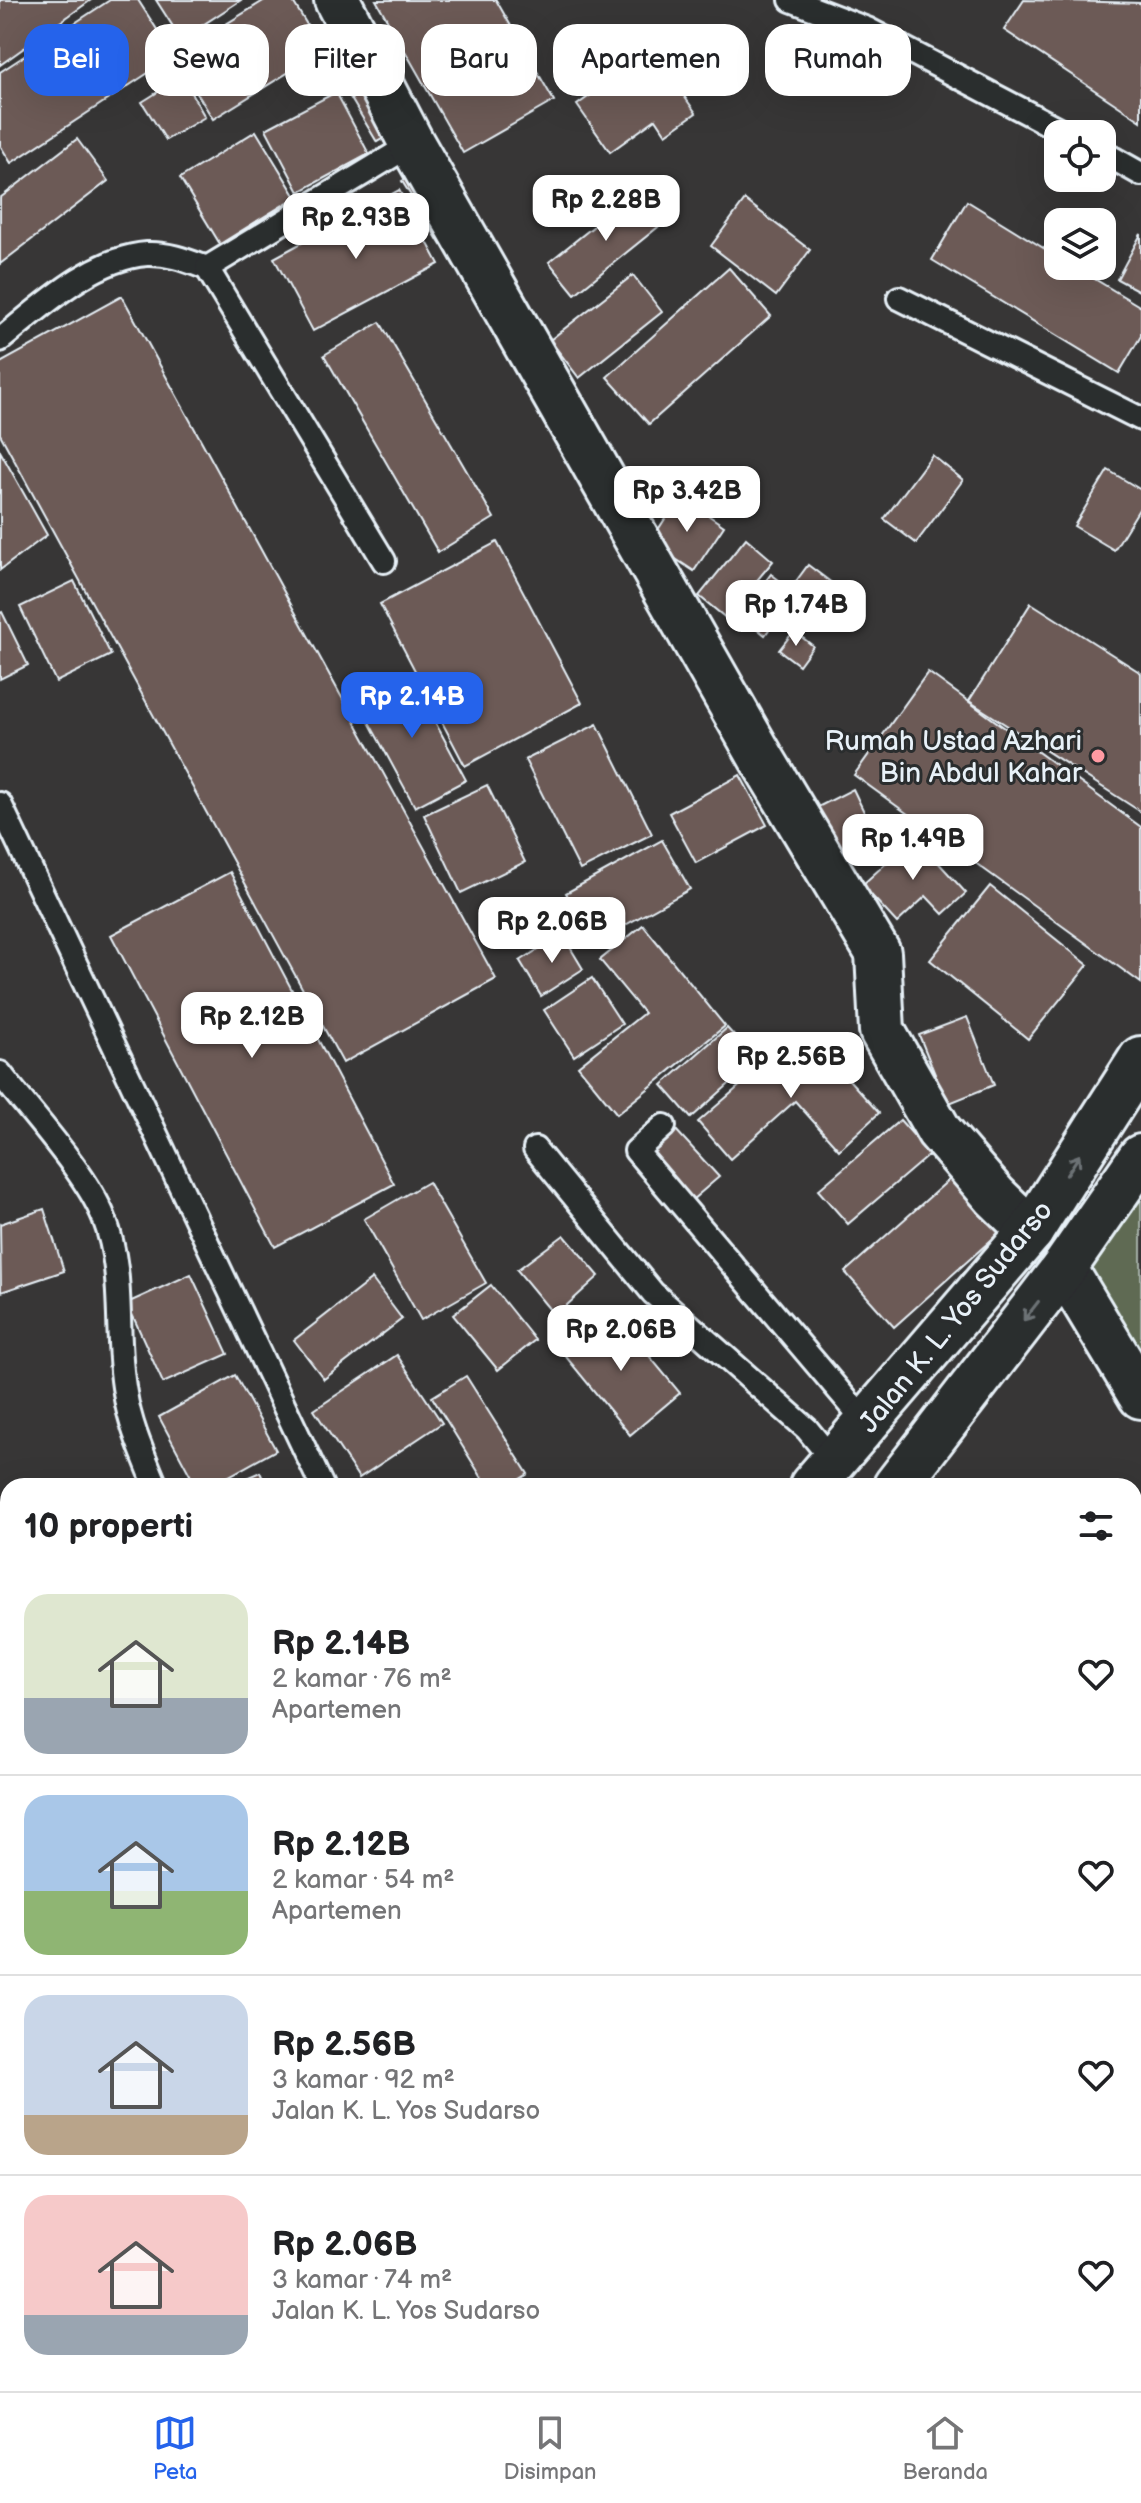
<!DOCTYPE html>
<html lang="id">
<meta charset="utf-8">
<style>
:root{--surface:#fff;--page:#f6f6f6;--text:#202124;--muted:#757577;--line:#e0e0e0;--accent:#2563eb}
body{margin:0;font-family:"Balsamiq Sans",sans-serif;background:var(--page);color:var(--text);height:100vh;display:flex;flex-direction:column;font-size:30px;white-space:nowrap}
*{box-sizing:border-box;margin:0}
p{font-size:26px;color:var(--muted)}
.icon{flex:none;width:44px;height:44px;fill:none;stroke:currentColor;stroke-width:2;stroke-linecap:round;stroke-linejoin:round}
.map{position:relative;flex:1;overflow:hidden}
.sheet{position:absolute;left:0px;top:1478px;width:1142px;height:914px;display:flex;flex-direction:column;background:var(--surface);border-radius:24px 24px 0 0;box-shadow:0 8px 32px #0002}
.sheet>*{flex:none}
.guide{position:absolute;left:24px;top:24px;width:1094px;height:72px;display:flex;gap:16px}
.buttons{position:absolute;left:1044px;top:120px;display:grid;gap:16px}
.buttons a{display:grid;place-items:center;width:72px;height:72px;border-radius:16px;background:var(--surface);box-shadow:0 8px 32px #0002;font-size:40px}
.price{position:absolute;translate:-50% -68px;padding:0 18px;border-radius:16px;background:#fff;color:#222;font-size:26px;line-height:52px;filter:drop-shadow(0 2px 4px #0008)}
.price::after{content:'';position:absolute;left:50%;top:48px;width:24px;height:18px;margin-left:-12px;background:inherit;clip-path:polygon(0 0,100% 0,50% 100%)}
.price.current{background:var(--accent);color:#fff}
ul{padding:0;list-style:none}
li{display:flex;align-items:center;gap:24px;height:200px;padding:0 24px}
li+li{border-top:2px solid var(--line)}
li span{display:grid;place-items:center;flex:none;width:224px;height:160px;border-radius:24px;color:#555}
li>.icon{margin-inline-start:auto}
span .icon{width:96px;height:96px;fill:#fffc;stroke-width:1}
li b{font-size:34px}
h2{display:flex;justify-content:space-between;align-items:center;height:96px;padding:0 24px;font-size:34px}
.pill{padding:0 28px;border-radius:24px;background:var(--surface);box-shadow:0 8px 32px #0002;font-size:28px;line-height:72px}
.pill.current{background:var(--accent);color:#fff}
.tab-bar{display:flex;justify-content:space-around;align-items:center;height:112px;border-top:2px solid var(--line);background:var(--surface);font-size:22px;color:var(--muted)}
.tab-bar a{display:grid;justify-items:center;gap:4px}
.tab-bar .current{color:var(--accent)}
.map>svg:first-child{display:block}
</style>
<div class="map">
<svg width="1141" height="2391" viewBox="0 0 1141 2391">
<rect width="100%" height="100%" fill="#373636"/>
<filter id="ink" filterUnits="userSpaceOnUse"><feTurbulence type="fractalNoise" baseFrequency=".0125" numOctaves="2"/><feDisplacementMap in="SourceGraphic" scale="16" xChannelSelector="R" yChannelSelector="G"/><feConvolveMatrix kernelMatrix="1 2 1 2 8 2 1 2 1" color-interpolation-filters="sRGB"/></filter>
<g filter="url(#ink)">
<g fill="#474140">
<polygon points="0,2323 8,2334 8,2384 42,2384 47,2391 0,2391"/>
<polygon points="499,2384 915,2384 920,2391 504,2391"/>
</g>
<polygon fill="#5e6b53" stroke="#a3aea6" stroke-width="2" points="1141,1183 1141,1360 1087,1269"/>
<g fill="#6c5a56" stroke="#e8f1f8" stroke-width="2">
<polygon points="0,0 91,0 0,65"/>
<polygon points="110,0 138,0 174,56 11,163 0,145 0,72"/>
<polygon points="156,0 241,0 181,39"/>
<polygon points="265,0 292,0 323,51 213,119 174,56"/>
<polygon points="376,0 496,0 554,101 463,153"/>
<polygon points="1024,0 1141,3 1141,121 1004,30"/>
<polygon points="652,51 696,113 666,134 656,119 610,152 577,105"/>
<polygon points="359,71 395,131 377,142 341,82"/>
<polygon points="182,77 205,117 166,140 142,102"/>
<polygon points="336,92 369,154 299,192 266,129"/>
<polygon points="256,131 296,197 220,244 180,178"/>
<polygon points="77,139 108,181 0,264 0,198"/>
<polygon points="418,172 456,235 441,245 402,181"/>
<polygon points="399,190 439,264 313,331 274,258"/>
<polygon points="638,191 663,223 575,294 549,262"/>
<polygon points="745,200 810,250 776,296 711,246"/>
<polygon points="967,201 1058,257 1058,266 1073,266 1141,307 1141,336 1119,373 932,260"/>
<polygon points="1141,234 1141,292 1117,279"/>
<polygon points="729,268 771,316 649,424 607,377"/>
<polygon points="633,275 662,312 579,378 550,340"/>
<polygon points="122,296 496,979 343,1063 0,434 0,363"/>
<polygon points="380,322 494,518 438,552 324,355"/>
<polygon points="0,451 47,535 0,570"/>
<polygon points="932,455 963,480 916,543 884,519"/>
<polygon points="1108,470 1141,490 1141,506 1114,550 1074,526"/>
<polygon points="680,496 724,526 694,571 650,542"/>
<polygon points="746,538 773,561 726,618 699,596"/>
<polygon points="497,542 582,703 465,766 380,604"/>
<polygon points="808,565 849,596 835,615 794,584"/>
<polygon points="771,574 796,593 765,635 740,615"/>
<polygon points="74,581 111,655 56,682 20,607"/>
<polygon points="1031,603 1141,673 1141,812 969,701"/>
<polygon points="2,612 28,665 0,679 0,613"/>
<polygon points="794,631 813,646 799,665 779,650"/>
<polygon points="928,672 1141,827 1141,983 854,775"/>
<polygon points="409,673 466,780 415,807 357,700"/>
<polygon points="597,724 652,834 580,870 525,760"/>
<polygon points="740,775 767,825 696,863 669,813"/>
<polygon points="487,785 525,862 461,893 424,815"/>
<polygon points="853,789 878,841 837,862 812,810"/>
<polygon points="915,837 966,893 943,914 926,896 897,923 862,885"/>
<polygon points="662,840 690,889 593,943 566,893"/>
<polygon points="230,872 394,1184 275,1247 111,935"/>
<polygon points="990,886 1088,965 1028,1039 930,960"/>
<polygon points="643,925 725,1026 617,1114 578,1066 644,1013 600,960"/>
<polygon points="562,934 583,969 541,996 520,961"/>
<polygon points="592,978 622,1024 574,1056 544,1010"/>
<polygon points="967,1017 994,1085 947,1104 919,1035"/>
<polygon points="727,1028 756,1060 691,1118 662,1085"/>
<polygon points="797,1036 806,1046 813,1040 879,1113 839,1150 795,1101 730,1159 698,1122"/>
<polygon points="900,1120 930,1154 848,1224 818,1190"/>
<polygon points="675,1129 719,1177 692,1200 650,1153"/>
<polygon points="951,1178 999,1233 894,1327 845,1272"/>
<polygon points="428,1182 486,1283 421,1320 364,1219"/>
<polygon points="44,1209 64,1271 1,1292 0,1224"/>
<polygon points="564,1235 599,1276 555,1316 517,1270"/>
<polygon points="191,1274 228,1354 163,1383 127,1303"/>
<polygon points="372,1279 402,1319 324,1379 294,1340"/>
<polygon points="491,1285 535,1340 498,1370 453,1315"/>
<polygon points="612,1311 680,1393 630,1435 562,1352"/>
<polygon points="397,1355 442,1423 359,1478 314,1410"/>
<polygon points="235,1375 276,1450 211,1486 196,1486 159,1417"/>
<polygon points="466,1376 528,1474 509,1486 487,1486 432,1397"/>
<polygon points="260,1472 266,1486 228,1486"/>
<polygon points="1141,1573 1141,1663 1134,1653 1134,1578"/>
<polygon points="8,1618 8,1700 0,1704 0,1622"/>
<polygon points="8,1725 8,1764 0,1747 0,1729"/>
<polygon points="1141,1790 1141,1921 1136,1923 1134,1794"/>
<polygon points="8,1923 8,2021 0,2001 0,1926"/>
<polygon points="6,2046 8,2097 0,2103 0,2051"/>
<polygon points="83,2384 265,2384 270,2391 88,2391"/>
<polygon points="531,2384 721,2384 726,2391 535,2391"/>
<polygon points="987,2384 1122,2384 1127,2391 977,2391"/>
</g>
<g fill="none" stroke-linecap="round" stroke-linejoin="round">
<g stroke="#e8f1f8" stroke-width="28">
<g id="lane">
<polyline points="791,0 867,29 1068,134"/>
<polyline points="1102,152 1141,174"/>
<polyline points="899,298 1141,419"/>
<path d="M 0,340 C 41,307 92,258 147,254 C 169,253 188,261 207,268"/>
<polyline points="384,561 207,268 412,144"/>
<polyline points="0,804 322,1486"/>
<path d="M 0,1073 C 31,1114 86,1172 104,1218 C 126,1275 114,1334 125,1393 C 130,1426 144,1456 156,1486"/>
<polyline points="664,1126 636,1151 868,1425"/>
<polyline points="535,1149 653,1293 807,1429 834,1462"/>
<polyline points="308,2384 314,2391"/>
<polyline points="767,2384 777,2391"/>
</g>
</g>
<g stroke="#e8f1f8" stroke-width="50">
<g id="street">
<polyline points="337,0 412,144 762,759 878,953 882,1031 939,1131 995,1196 1031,1231"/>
<polyline points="1064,1268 1141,1396"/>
<polyline points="0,1774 8,1790"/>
</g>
</g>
<g stroke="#e8f1f8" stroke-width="50">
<g id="highway">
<polyline points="812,1486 1031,1231 1141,1059"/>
<polyline points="896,1486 1064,1268 1141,1157"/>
<polyline points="0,2156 8,2151"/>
<polyline points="0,2217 8,2212"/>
</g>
</g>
<use href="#lane" stroke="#2a2d2e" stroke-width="22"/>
<use href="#street" stroke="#2a2d2e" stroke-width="44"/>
<use href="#highway" stroke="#2a2d2e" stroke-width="44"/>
</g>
<defs><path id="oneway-shaft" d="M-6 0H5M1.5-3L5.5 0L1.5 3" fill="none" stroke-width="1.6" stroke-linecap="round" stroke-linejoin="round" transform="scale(2)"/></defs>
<g stroke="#6c7275">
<use href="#oneway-shaft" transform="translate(1073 1165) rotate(-57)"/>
<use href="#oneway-shaft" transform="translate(1031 1311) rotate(128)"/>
</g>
</g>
<circle fill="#ff9aa2" stroke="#2a2d2e" stroke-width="3" cx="1098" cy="756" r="8"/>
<g text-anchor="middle" stroke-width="6" stroke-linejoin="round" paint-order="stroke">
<g font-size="28" fill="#e8f1f8" stroke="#2a2d2e" text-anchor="end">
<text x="1082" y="750">Rumah Ustad Azhari<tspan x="1082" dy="32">Bin Abdul Kahar</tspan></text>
</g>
<g font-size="28" fill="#e8f1f8" stroke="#2a2d2e">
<text transform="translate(955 1316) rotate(-51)" y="10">Jalan K. L. Yos Sudarso</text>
</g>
</g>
</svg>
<div class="buttons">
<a><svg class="icon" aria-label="locate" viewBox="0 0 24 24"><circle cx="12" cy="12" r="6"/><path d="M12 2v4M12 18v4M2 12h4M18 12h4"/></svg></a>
<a><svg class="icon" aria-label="layers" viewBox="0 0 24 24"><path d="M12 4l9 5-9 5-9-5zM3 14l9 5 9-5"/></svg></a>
</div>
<b class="price" style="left:606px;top:243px">Rp 2.28B</b>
<b class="price" style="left:356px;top:261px">Rp 2.93B</b>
<b class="price" style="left:687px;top:534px">Rp 3.42B</b>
<b class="price" style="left:796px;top:648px">Rp 1.74B</b>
<b class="price current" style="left:412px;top:740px">Rp 2.14B</b>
<b class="price" style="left:913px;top:882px">Rp 1.49B</b>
<b class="price" style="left:552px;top:965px">Rp 2.06B</b>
<b class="price" style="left:252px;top:1060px">Rp 2.12B</b>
<b class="price" style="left:791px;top:1100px">Rp 2.56B</b>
<b class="price" style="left:621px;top:1373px">Rp 2.06B</b>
<div class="guide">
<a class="pill current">Beli</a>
<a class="pill">Sewa</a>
<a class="pill">Filter</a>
<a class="pill">Baru</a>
<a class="pill">Apartemen</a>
<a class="pill">Rumah</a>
</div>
<section class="sheet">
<h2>10 properti<svg class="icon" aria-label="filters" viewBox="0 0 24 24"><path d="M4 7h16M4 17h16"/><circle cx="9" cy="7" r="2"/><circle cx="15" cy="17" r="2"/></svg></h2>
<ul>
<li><span style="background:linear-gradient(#dfe7d0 65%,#9aa5b1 0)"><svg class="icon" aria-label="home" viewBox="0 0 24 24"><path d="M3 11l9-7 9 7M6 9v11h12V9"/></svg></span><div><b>Rp 2.14B</b><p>2 kamar · 76 m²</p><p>Apartemen</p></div><svg class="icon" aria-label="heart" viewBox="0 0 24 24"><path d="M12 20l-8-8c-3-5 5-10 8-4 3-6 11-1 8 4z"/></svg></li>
<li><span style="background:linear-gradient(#a9c7e8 60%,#8fb573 0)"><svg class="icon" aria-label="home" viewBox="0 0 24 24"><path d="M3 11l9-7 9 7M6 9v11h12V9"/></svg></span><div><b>Rp 2.12B</b><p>2 kamar · 54 m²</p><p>Apartemen</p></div><svg class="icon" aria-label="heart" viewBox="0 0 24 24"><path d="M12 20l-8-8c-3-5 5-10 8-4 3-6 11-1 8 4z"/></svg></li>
<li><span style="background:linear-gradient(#c9d6e8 75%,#b9a48a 0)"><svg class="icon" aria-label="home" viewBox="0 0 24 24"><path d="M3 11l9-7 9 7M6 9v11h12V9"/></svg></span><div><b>Rp 2.56B</b><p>3 kamar · 92 m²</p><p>Jalan K. L. Yos Sudarso</p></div><svg class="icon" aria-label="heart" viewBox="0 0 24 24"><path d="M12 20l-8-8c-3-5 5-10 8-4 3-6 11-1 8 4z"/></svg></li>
<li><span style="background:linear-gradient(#f6c9c9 75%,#9aa5b1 0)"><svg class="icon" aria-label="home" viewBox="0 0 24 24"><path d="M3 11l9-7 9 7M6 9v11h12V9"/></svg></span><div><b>Rp 2.06B</b><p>3 kamar · 74 m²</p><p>Jalan K. L. Yos Sudarso</p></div><svg class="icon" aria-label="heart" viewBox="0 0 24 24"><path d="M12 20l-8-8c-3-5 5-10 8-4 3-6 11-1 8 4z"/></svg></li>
</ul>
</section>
</div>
<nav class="tab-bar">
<a class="current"><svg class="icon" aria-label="map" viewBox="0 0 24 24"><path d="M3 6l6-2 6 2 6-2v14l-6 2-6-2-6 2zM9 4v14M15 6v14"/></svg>Peta</a>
<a><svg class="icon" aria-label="saved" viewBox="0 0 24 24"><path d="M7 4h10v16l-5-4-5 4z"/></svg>Disimpan</a>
<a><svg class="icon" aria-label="home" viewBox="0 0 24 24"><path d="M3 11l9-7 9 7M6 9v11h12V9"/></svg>Beranda</a>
</nav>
